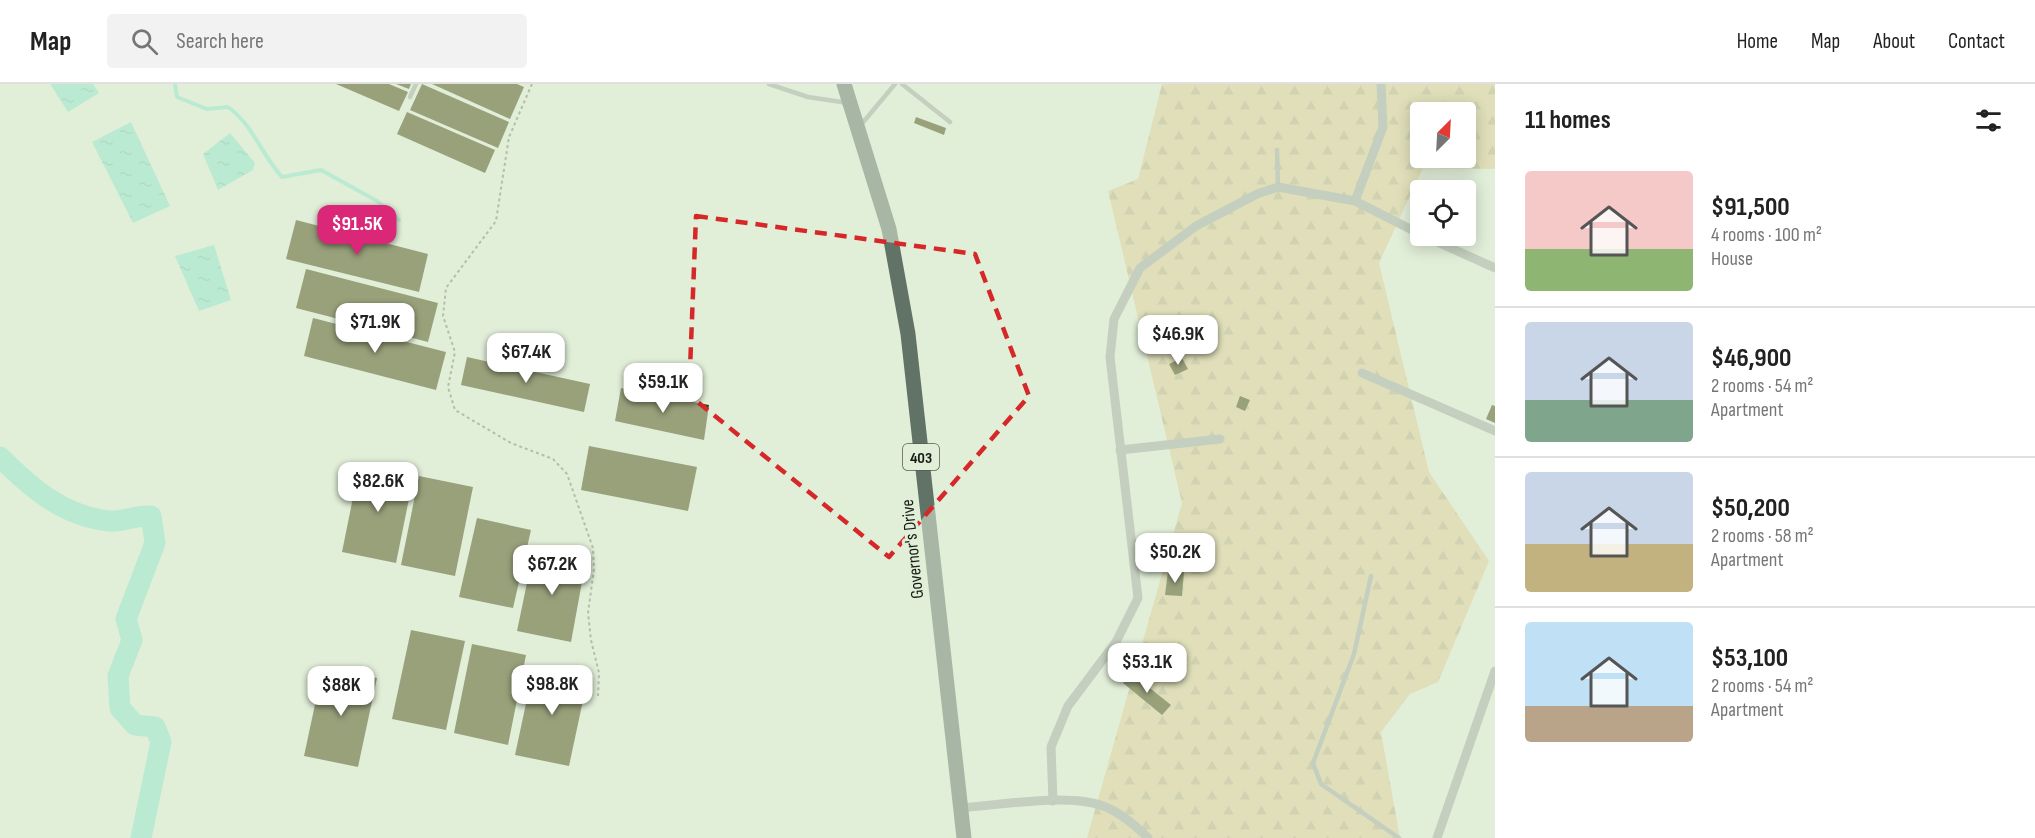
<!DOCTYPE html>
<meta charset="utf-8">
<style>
:root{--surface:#fff;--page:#f2f2f2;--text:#222;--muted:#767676;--line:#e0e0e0;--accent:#db2777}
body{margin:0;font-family:"Sofia Sans Condensed",sans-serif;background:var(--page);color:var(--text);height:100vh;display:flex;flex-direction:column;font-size:22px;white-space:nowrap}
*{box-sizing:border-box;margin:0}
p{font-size:20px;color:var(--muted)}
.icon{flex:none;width:33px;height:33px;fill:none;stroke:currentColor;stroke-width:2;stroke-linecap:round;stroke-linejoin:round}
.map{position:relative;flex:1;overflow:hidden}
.sheet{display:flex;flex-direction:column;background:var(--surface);width:540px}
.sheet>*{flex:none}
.needle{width:39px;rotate:24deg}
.buttons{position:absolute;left:1410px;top:18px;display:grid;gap:12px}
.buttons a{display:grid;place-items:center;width:66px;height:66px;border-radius:6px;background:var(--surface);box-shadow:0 3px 15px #0003;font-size:30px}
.price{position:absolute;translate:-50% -51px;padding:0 14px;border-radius:12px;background:#fff;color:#222;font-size:20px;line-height:39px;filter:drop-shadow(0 2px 3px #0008)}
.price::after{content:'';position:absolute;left:50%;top:36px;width:18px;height:14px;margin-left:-9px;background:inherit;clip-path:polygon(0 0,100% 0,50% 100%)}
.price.active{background:var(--accent);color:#fff}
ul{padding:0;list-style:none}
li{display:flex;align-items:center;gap:18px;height:150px;padding:0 30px}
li+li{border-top:2px solid var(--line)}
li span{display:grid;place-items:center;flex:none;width:168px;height:120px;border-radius:6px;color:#555}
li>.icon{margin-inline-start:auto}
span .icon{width:72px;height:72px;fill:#fffc;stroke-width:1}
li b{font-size:26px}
h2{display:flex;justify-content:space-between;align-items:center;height:72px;padding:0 30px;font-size:26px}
header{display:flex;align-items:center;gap:36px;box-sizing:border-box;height:84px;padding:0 30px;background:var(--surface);border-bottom:2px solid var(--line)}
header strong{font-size:28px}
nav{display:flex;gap:33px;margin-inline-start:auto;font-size:21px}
.search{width:420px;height:54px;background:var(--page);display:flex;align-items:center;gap:15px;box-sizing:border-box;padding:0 21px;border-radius:6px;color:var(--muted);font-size:22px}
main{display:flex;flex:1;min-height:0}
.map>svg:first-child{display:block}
</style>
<header>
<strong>Map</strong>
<div class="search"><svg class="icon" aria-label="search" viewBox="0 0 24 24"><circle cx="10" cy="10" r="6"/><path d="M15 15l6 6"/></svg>Search here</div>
<nav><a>Home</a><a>Map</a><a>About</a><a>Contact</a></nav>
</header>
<main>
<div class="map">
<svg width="1495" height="754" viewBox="0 0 1495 754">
<defs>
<pattern id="forest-firs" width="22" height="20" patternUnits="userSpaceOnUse" patternTransform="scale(1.5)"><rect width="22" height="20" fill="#ddcd96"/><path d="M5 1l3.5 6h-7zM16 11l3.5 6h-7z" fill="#bdaf80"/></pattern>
<pattern id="water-ripples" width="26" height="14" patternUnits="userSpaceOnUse" patternTransform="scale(1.5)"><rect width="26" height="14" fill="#8ce4ca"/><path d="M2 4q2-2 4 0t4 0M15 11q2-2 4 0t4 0" fill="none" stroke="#78c3ad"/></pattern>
</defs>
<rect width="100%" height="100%" fill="#e1eed8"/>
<path fill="url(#forest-firs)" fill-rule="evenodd" d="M 1162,0 L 1495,0 L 1495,85 L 1423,84 L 1379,179 L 1429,388 L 1489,477 L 1438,598 L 1410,610 L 1381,648 L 1400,754 L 1087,754 L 1182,419 L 1108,107 L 1138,95 ZM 1420,28 L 1466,28 L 1466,74 L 1420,74 Z"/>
<g fill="url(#water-ripples)">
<polygon points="50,0 93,0 99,9 68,28"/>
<polygon points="131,38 170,122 133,139 92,58"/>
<polygon points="230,49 255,79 253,86 218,106 203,70"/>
<polygon points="214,161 231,216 199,227 175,172"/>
</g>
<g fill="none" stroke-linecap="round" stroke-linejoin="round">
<path stroke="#8ce4ca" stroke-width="4" d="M 175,0 L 177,13 L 207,25 L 228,23 C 254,42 261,70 282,93 L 321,86 L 377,117 L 399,136"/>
<path stroke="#8ce4ca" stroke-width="21" d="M 0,373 C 31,404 64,433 110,437 C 123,438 135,431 151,432 L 155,459 L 126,535 L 132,556 L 118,592 L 120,624 L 135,641 L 155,643 L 161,658 L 141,754"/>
</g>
<g fill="#40430b">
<polygon points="336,0 389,0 408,8 399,27"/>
<polygon points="396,0 411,0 409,5"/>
<polygon points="422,0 509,38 498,64 410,26"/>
<polygon points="432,0 517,0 524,3 510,35"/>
<polygon points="407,28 495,66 485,89 397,50"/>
<polygon points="916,33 946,44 944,51 914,39"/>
<polygon points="296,136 428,170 419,208 286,175"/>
<polygon points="306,185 438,219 428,258 296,224"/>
<polygon points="313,234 446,268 436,306 304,272"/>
<polygon points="467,273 590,300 584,328 461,301"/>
<polygon points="1182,274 1188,285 1175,291 1169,280"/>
<polygon points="621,304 709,321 704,356 615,337"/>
<polygon points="1240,312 1250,316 1245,327 1236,323"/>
<polygon points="1492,321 1495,322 1495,339 1486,335"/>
<polygon points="589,362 697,383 688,427 581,406"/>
<polygon points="360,379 414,390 396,479 342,468"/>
<polygon points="419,392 473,403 455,492 401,481"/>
<polygon points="477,434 531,446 513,524 459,513"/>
<polygon points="534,465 586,476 571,558 517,547"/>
<polygon points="1168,487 1184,488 1182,512 1165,511"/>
<polygon points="411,546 465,557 446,646 392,635"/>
<polygon points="472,560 526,571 508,661 454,649"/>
<polygon points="534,582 588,593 569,682 515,671"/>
<polygon points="323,583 377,594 358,683 304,672"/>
<polygon points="1131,589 1171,621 1162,631 1123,599"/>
</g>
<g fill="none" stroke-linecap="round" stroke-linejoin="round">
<polyline stroke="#7a8374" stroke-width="2" stroke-dasharray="3 3" stroke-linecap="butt" points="532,0 509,53 496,137 446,204 443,232 455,268 448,303 455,326 511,359 553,375 567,390 593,464 594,485 588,529 591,556 599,589 598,612"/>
<g stroke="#9fa8a1" stroke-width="4.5">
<polyline points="769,0 808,13 848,19"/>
<polyline points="902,0 950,38"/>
<polyline points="410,13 416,0"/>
<polyline points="860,42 895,0"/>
<polyline points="1277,66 1278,102"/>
<polyline points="1371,492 1354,570 1313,679 1321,700 1399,754"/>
</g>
<g stroke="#9fa8a1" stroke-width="9">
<polyline points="1355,117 1383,43 1381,0"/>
<polyline points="1424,152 1495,184"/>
<polyline points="1362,289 1495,347"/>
<polyline points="1120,366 1220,355"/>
<polyline points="1053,717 1051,663 1068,622 1116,558 1138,514 1110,273 1114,235 1140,184 1196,142 1257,110 1278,103 1355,117 1420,150"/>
<path d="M 960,724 C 1000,721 1068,709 1103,722 C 1120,728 1136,742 1148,754"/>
<polyline points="1437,754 1495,587"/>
</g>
<polyline stroke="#617266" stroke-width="15" points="844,0 889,145 908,250 964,754"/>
</g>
<path d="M0 0H1495V754H0ZM 696,132 L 975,170 L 1029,312 L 889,473 L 689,311 Z" fill="#e1eed8" fill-opacity=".55" fill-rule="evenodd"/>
<path fill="none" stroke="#d62828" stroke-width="4.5" stroke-dasharray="12 8" stroke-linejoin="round" d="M 696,132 L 975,170 L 1029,312 L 889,473 L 689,311 Z"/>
<g text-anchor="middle" stroke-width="6" stroke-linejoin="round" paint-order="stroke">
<rect fill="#e1eed8" stroke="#545b4f" stroke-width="1.5" x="903" y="360" width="36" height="26" rx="4.5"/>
<g font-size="16" font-weight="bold" fill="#171c14">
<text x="921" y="379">403</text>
</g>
<g font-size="18" fill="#171c14" stroke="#e1eed8">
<text transform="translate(912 465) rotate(-96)" y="6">Governor's Drive</text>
</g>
</g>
</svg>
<div class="buttons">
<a><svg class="needle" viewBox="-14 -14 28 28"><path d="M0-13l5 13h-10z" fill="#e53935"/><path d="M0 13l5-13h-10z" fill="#767676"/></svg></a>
<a><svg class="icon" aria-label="locate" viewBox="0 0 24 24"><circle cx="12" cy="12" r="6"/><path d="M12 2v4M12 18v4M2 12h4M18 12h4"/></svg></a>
</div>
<b class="price active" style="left:357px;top:172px">$91.5K</b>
<b class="price" style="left:375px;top:270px">$71.9K</b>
<b class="price" style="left:1178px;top:282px">$46.9K</b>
<b class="price" style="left:526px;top:300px">$67.4K</b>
<b class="price" style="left:663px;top:330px">$59.1K</b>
<b class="price" style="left:378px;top:429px">$82.6K</b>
<b class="price" style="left:1175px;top:500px">$50.2K</b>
<b class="price" style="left:552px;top:512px">$67.2K</b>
<b class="price" style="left:1147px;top:610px">$53.1K</b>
<b class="price" style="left:552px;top:632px">$98.8K</b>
<b class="price" style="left:341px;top:633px">$88K</b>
</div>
<section class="sheet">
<h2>11 homes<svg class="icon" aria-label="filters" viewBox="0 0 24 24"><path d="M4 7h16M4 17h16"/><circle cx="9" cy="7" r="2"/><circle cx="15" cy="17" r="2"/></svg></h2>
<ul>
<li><span style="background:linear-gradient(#f6c9c9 65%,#8fb573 0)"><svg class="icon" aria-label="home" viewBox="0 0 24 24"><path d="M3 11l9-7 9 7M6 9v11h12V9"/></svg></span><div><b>$91,500</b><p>4 rooms · 100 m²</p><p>House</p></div></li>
<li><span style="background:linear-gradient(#c9d6e8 65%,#7fa58c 0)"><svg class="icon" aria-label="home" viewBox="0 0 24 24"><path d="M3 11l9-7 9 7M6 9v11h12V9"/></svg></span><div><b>$46,900</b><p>2 rooms · 54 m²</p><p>Apartment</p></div></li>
<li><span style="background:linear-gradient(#c9d6e8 60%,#c2b280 0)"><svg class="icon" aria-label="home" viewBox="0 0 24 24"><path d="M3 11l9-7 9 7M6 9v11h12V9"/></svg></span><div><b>$50,200</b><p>2 rooms · 58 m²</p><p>Apartment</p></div></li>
<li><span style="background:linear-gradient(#bfe0f5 70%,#b9a48a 0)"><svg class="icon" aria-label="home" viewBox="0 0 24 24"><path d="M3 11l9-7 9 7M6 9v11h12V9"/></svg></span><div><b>$53,100</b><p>2 rooms · 54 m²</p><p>Apartment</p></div></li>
</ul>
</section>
</main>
